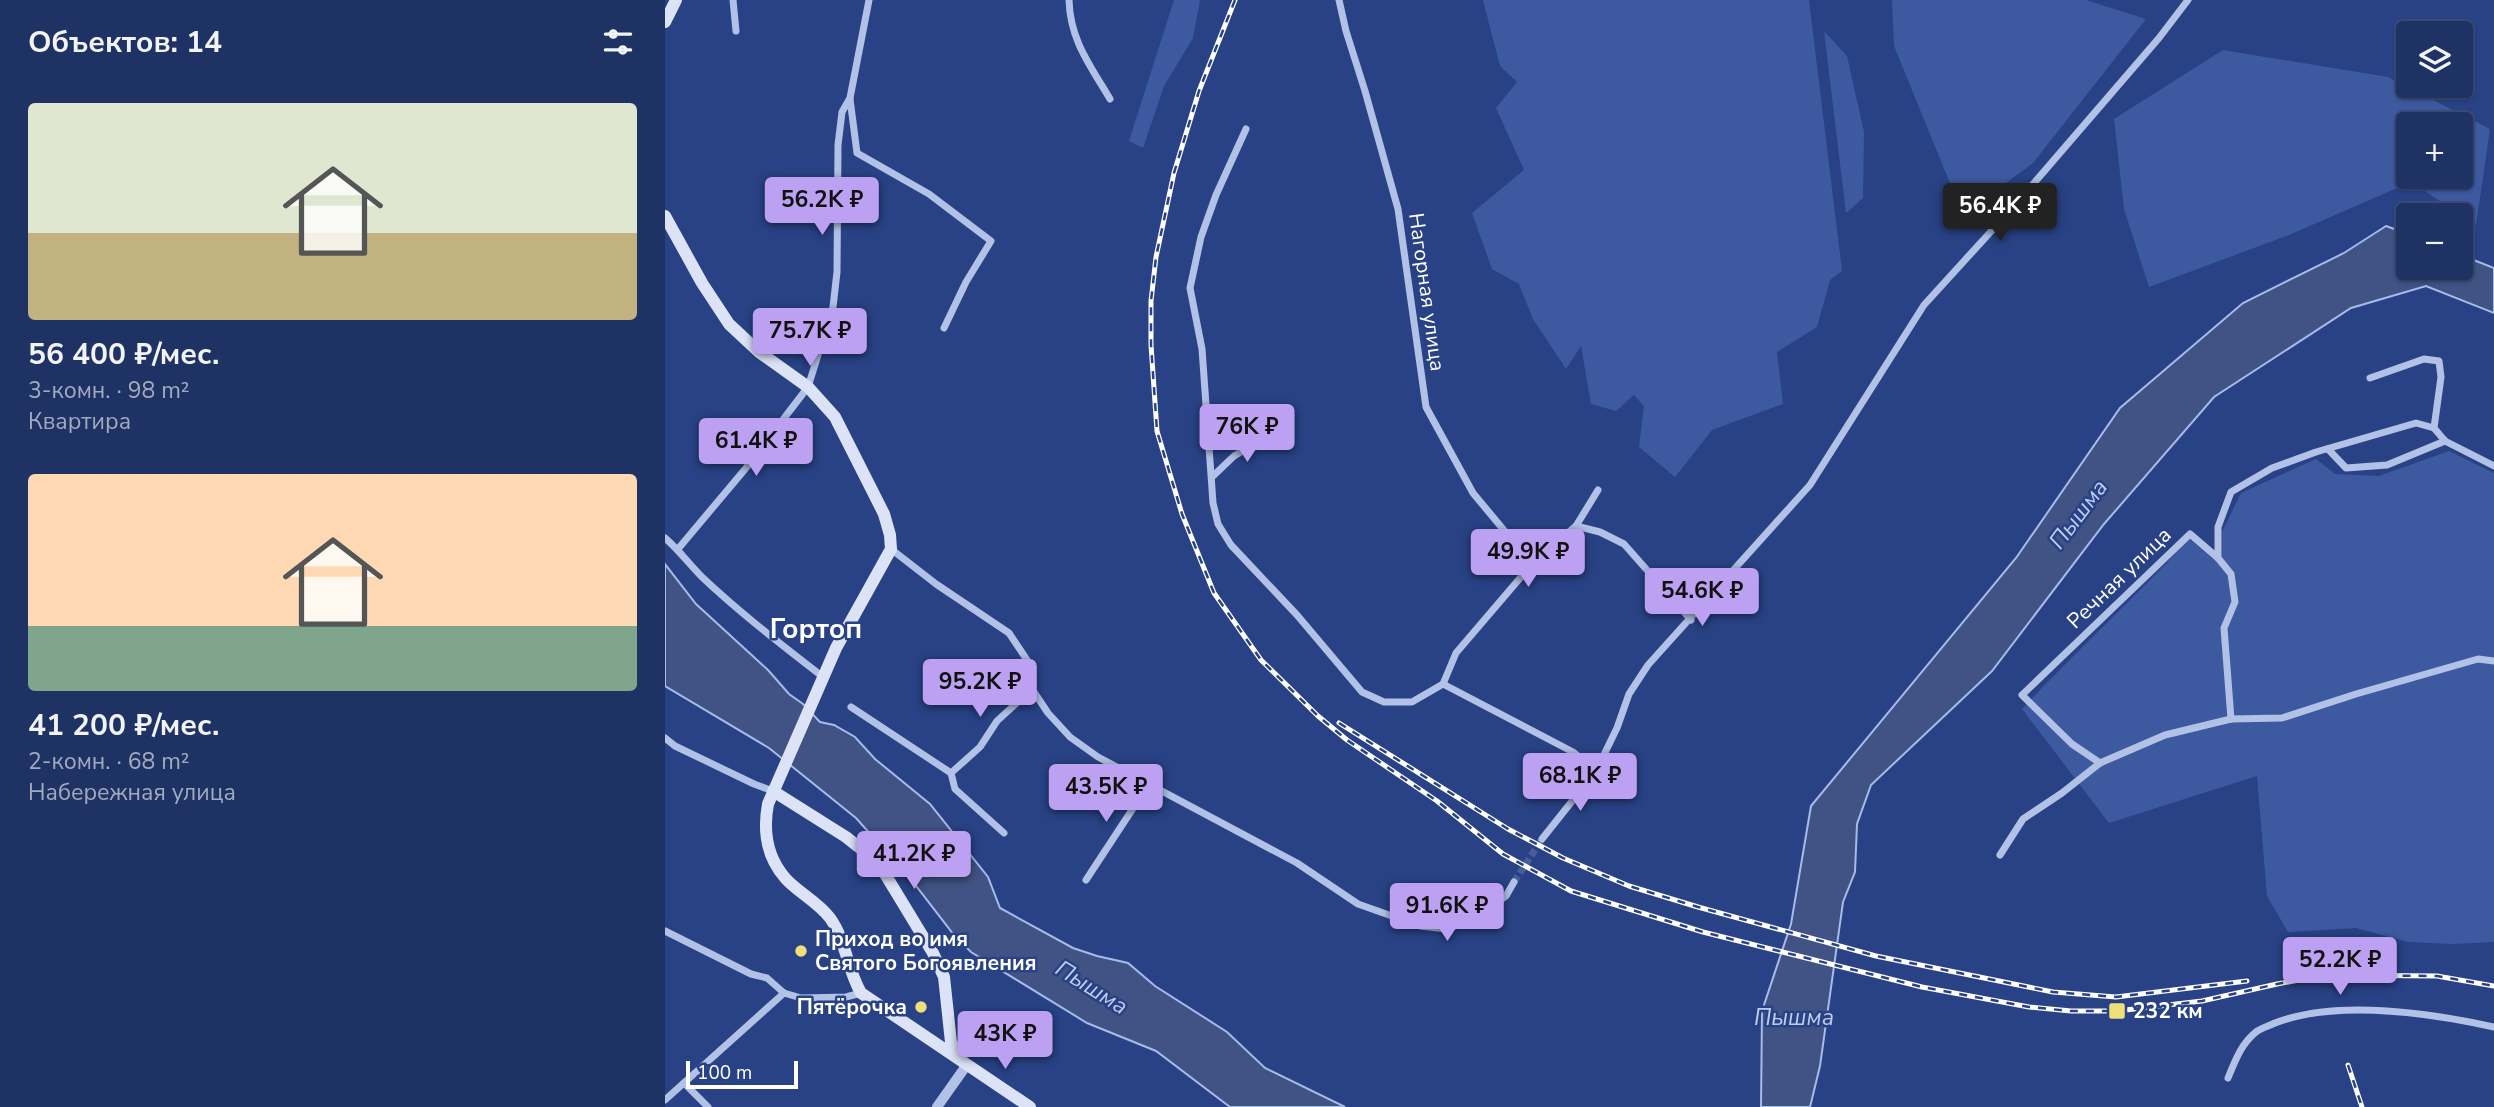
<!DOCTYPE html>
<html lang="ru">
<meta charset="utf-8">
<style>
:root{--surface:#1e3264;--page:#263a6a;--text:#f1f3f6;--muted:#a1aabf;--line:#3c4d78;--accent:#bca0f2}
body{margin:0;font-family:"Nunito Sans",sans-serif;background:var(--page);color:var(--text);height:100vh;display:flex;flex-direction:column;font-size:26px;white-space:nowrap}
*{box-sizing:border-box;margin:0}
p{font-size:23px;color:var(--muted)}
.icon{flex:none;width:38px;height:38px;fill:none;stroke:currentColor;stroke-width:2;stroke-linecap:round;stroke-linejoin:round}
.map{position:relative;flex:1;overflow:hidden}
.drawer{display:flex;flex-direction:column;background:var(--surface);width:665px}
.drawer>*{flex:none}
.fabs{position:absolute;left:1731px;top:21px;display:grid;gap:14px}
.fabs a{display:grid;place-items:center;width:77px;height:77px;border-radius:7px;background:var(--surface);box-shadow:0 2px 5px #0004,0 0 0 2px var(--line);font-size:35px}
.scale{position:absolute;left:21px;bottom:18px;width:112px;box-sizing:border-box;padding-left:7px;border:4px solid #fff;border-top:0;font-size:19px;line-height:24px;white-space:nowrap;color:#fff;-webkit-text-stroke:5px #284285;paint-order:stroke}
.price{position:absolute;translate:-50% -60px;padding:0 16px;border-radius:7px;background:var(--accent);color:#111;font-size:23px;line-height:46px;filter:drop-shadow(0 2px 4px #0008)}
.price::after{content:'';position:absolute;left:50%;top:42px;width:21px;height:16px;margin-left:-10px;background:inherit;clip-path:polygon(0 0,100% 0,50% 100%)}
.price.current{background:#222;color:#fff}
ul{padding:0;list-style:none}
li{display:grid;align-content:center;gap:14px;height:371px;padding:0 28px}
li span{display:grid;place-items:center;height:217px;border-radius:7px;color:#555}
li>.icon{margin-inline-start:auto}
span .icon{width:126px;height:126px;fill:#fffc;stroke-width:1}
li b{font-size:30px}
h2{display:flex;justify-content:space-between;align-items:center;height:84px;padding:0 28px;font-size:30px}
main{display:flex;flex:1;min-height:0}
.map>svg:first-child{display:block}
</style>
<main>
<section class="drawer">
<h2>Объектов: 14<svg class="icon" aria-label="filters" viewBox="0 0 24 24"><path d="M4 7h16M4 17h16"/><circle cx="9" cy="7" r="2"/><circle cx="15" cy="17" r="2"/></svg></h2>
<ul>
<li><span style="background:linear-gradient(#dfe7d0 60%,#c2b280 0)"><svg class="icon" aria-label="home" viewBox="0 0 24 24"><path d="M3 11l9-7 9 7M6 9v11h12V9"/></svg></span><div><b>56 400 ₽/мес.</b><p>3-комн. · 98 m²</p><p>Квартира</p></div></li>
<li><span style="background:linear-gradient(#ffd9b3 70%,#7fa58c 0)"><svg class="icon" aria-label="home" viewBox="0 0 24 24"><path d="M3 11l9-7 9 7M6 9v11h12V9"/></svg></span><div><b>41 200 ₽/мес.</b><p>2-комн. · 68 m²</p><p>Набережная улица</p></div></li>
</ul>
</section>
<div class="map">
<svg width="1829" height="1107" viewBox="0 0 1829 1107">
<rect width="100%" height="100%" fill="#284285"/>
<g fill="#3d5aa1" fill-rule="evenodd">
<polygon points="509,0 535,0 528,38 499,86 478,148 464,141"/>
<polygon points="818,0 1144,0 1177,271 1165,280 1152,327 1112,352 1118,404 1047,430 1010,477 974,447 979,406 969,395 951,411 926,404 916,346 901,369 868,319 854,284 827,269 807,213 859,170 831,108 852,82 835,66"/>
<polygon points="1227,0 1421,0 1481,19 1368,163 1298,215 1229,46"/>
<polygon points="1159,31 1182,56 1199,132 1198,198 1181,213"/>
<path d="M 1558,50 L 1723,77 L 1825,129 L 1811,225 L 1746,182 L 1624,235 L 1484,287 L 1459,209 L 1449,119 ZM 1796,124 L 1796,177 L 1743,177 L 1743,124 Z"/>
<path d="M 1784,451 L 1829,473 L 1829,942 L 1788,944 L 1743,942 L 1691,928 L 1623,932 L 1602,896 L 1592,776 L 1444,823 L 1357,709 C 1411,651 1470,598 1524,539 L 1557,566 L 1557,532 L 1576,493 L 1651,459 L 1670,474 L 1714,476 Z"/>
</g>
<g fill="#405384" stroke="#a7bbe8" stroke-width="2">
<polygon points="1721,226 1743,234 1743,268 1796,268 1796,255 1829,268 1829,313 1761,286 1686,308 1549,397 1439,524 1327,671 1206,785 1192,824 1190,872 1178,902 1155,1066 1145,1107 1096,1107 1097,1011 1126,924 1146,806 1351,558 1455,408 1578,303 1679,253"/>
<polygon points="0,564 31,604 103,670 124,694 138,704 155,722 169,725 190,737 210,759 265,804 323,877 335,908 408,948 432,956 463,963 490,986 562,1032 600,1068 680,1107 565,1107 491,1051 422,1023 306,952 289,935 248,882 191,818 104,748 0,686"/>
</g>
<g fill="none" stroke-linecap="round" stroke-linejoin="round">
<polyline stroke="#485e97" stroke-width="7" stroke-dasharray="7 3.5" stroke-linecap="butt" points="849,882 877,839"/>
<g stroke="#b2c2e7" stroke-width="7">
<polyline points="68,0 71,31"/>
<path d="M 404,0 C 405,40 425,65 445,99"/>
<polyline points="674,0 681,31 700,91 733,209 761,407 808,493 867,564"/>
<polyline points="185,99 192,153 264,194 326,241 301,282 279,328"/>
<polyline points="581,129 551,195 536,237 525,288 537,349 548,503 553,524 566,545 632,615 697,692 719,702 747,702 778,684 908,752 931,771"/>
<polyline points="1705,378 1759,359 1774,361 1776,377 1769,428"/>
<polyline points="1663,449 1681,468 1722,465 1780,441"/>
<polyline points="547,477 569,456 605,435"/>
<polyline points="911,526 935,532 959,544 1026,620"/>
<path d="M 0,538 C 14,550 24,564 37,577 C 75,613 117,645 158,677"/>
<polyline points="13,549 81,468 143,387 168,307 172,272 173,145 177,112 185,98 204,0"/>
<polyline points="226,549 271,584 344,633 362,660 367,689 383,713 405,737 433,757 632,863 693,904 755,926 782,929 813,917 841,896 849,882"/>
<polyline points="1553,558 1566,574 1570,602 1559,628 1566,719"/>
<polyline points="778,684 791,653 867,564 911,526 933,490"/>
<polyline points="186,707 286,773 290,789 339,833"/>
<polyline points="0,738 10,746 89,784 108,791"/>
<polyline points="1435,763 1407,744 1357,695 1525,534 1553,558 1553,527 1566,492 1607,468 1651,452 1751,423 1769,428 1780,441 1829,466"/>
<polyline points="286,773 315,747 332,721 367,689"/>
<polyline points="877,839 931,771 952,728 964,694 983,665 1145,485 1259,305 1351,204 1494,38 1523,0"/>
<polyline points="1335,855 1358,819 1397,793 1435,763 1500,735 1566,719 1617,718 1691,694 1813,659 1829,661"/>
<polyline points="421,880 484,784"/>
<polyline points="0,931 86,974 102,978 119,993 136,998 181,997 196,993"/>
<path d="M 1563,1078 C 1570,1061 1576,1044 1591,1032 C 1596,1028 1604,1026 1610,1023 C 1672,999 1765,1013 1829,1027"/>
<polyline points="19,1083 43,1107"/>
<polyline points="0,1100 119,993"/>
</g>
<polyline stroke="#b2c2e7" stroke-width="10" points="272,1107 301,1066"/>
<g stroke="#dce3f7" stroke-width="12">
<polyline points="0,22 11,0"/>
<path d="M 0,216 L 37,283 L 64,324 L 94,352 L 143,387 L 170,417 L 219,514 L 225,535 L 226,549 L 171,648 L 103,804 C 98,831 102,858 121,879 C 134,893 153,902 165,918 C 181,940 182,969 196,993 L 365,1107"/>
<polyline points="108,791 181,837 200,852 217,869 268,953 279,977 286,1042 295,1058"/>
</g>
<g stroke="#fff" stroke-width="5">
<g id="rail">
<polyline points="570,0 534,91 509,173 491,257 486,301 486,345 492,431 517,514 549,593 596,660 653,716 682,740 772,801 838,854 906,891 1038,932 1257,987 1364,1007 1406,1011 1452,1011 1537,1001 1612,984 1661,975 1772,976 1829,986"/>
<polyline points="674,723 843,829 898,858 964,886 1033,907 1211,956 1388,992 1451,997 1582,981"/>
<polyline points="1683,1065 1697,1107"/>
</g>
</g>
<use href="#rail" stroke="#284285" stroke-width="2.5" stroke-dasharray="8" stroke-linecap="butt"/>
</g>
<g fill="#efdf78" stroke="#284285" stroke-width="2.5">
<circle cx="136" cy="951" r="7"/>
<circle cx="256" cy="1007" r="7"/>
<rect x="1443" y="1002" width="18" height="18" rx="3.5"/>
</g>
<g text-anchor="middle" stroke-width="5" stroke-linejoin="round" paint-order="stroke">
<g font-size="21" fill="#fff" stroke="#284285">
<text transform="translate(762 292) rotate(82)" y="7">Нагорная улица</text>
<text transform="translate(1454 578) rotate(-44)" y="7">Речная улица</text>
</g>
<g font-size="21" font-weight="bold" fill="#fff" stroke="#284285" text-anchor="start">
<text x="150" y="946">Приход во имя<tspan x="150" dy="24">Святого Богоявления</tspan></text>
<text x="242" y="1014" text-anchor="end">Пятёрочка</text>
<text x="1468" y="1018">232 км</text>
</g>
<g font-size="23" font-style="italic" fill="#becdef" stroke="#284285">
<text transform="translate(1413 514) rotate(-53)" y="8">Пышма</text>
<text transform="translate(427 987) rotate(32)" y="8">Пышма</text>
<text x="1129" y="1025">Пышма</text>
</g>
<g font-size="28" font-weight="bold" fill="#fff" stroke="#284285">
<text x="151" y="638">Гортоп</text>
</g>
</g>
</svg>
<div class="fabs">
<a><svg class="icon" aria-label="layers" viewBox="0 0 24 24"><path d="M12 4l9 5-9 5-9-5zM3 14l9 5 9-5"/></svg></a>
<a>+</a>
<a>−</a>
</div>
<div class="scale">100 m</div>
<b class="price" style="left:157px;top:237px">56.2K ₽</b>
<b class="price current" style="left:1335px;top:243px">56.4K ₽</b>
<b class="price" style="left:145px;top:368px">75.7K ₽</b>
<b class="price" style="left:582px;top:464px">76K ₽</b>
<b class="price" style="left:91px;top:478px">61.4K ₽</b>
<b class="price" style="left:863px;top:589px">49.9K ₽</b>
<b class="price" style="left:1037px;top:628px">54.6K ₽</b>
<b class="price" style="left:315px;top:719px">95.2K ₽</b>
<b class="price" style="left:915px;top:813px">68.1K ₽</b>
<b class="price" style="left:441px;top:824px">43.5K ₽</b>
<b class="price" style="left:249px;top:891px">41.2K ₽</b>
<b class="price" style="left:782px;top:943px">91.6K ₽</b>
<b class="price" style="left:1675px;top:997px">52.2K ₽</b>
<b class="price" style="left:340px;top:1071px">43K ₽</b>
</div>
</main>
